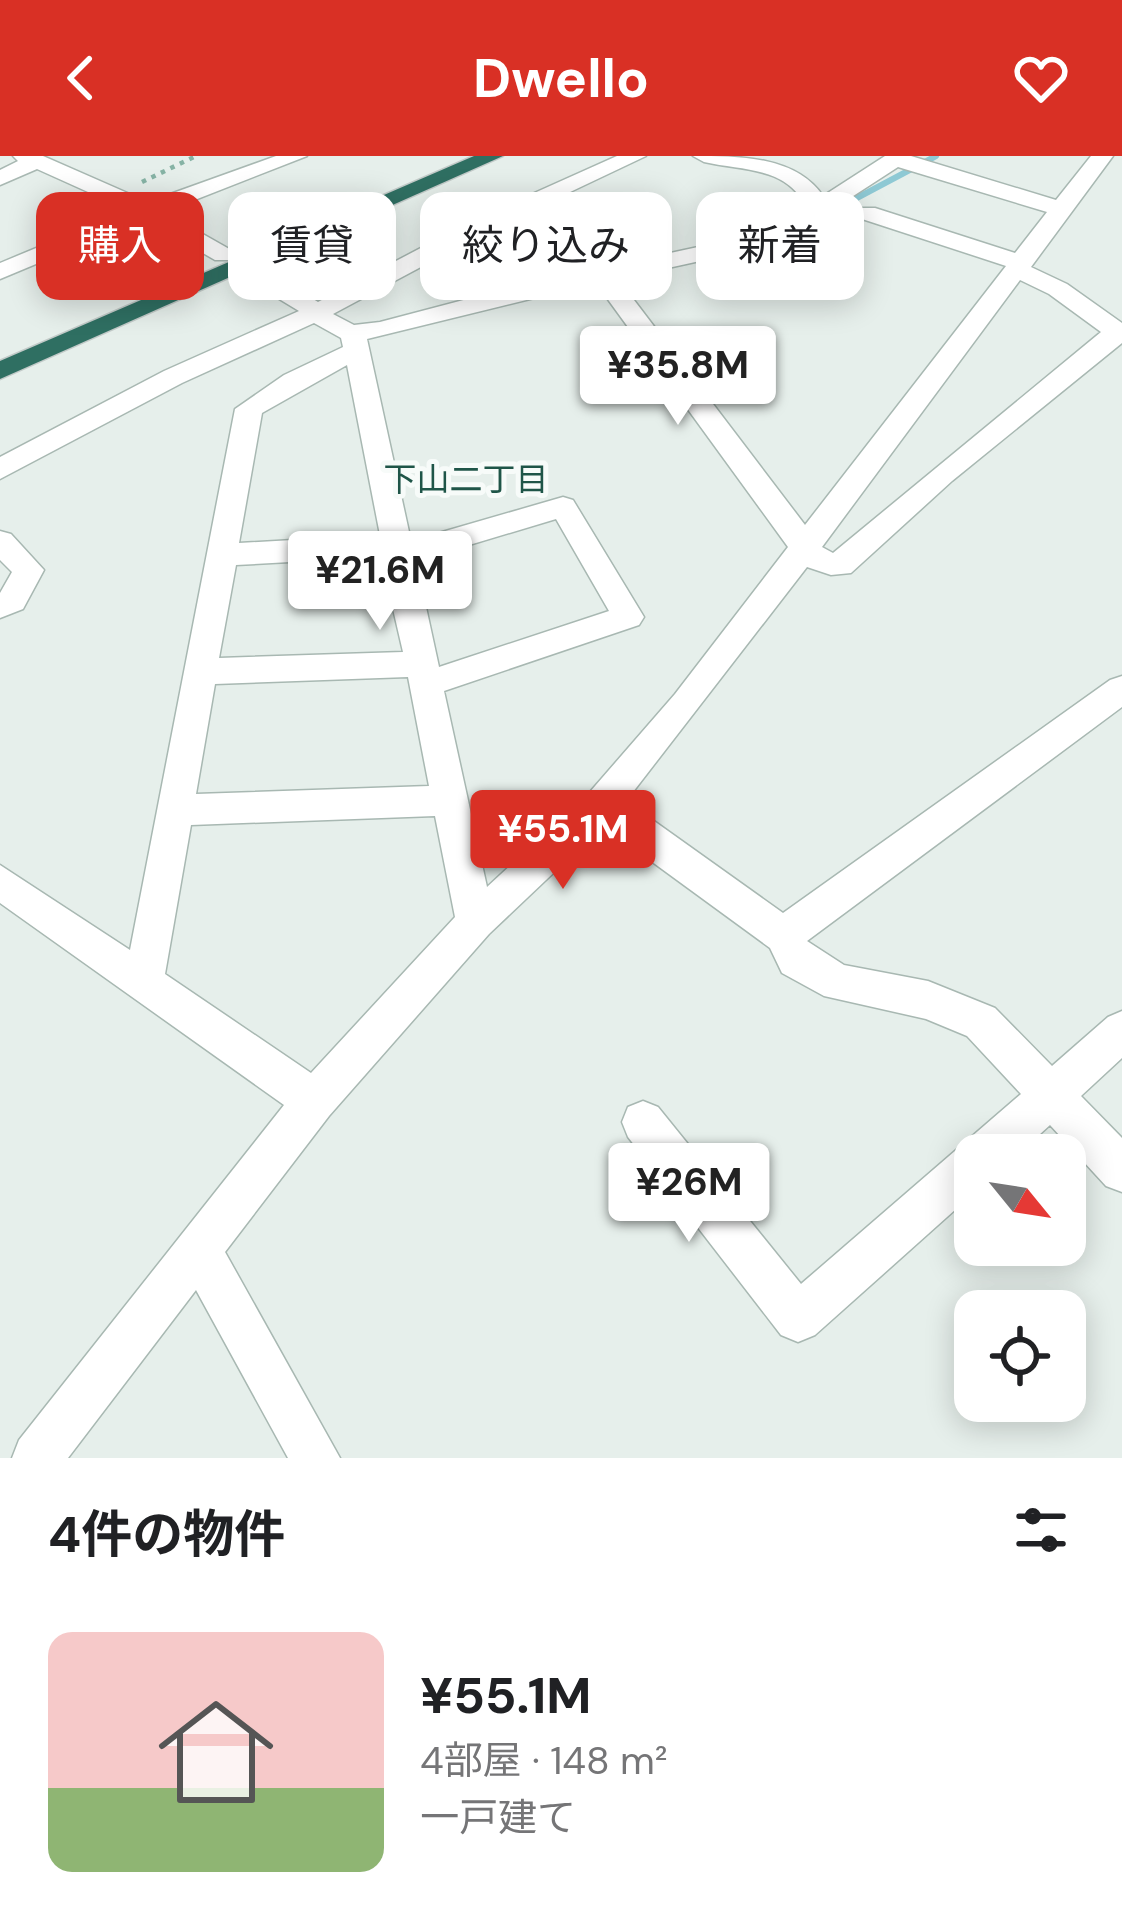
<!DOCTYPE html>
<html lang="ja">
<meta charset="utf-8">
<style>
:root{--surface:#fff;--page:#f2f2f2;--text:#202124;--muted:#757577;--line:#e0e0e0;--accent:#d93025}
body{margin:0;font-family:"DM Sans","Noto Sans JP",sans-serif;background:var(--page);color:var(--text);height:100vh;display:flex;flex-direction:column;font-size:45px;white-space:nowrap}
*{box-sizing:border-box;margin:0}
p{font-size:39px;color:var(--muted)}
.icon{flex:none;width:66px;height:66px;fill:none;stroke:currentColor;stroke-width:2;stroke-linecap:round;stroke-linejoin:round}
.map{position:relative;height:1302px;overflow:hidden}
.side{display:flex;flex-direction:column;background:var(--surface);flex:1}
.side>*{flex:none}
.hud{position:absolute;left:36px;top:36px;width:1050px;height:108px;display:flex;gap:24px}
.needle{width:78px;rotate:120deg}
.tools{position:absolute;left:954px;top:978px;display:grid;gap:24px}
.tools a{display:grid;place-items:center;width:132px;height:132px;border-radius:24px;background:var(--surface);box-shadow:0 6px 30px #0003;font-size:60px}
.price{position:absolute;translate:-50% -102px;padding:0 27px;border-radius:12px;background:#fff;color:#222;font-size:39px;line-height:78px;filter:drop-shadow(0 3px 6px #0008)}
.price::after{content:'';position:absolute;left:50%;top:72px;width:36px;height:27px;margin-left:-18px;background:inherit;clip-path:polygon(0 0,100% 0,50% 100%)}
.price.active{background:var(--accent);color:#fff}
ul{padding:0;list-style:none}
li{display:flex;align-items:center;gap:36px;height:300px;padding:0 48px}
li+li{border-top:3px solid var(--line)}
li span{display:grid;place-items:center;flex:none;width:336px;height:240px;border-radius:24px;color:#555}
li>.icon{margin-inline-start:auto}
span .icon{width:144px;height:144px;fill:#fffc;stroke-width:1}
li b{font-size:51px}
h2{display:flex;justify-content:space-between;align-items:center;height:144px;padding:0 48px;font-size:51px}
.tag{padding:0 42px;border-radius:24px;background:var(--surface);box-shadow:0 6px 30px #0003;font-size:42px;line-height:108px}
.tag.active{background:var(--accent);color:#fff}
header{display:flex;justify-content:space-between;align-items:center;height:156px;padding:0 48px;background:var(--accent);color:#fff;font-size:54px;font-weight:700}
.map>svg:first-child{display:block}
</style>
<header><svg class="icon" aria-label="back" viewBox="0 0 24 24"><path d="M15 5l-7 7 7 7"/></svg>Dwello<svg class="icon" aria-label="heart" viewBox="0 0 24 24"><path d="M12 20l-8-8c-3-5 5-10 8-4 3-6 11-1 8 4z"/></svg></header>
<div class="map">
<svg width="1122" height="1302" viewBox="0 0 1122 1302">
<rect width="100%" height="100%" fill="#e6efeb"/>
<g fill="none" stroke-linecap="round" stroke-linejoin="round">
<polyline stroke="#8ec9d4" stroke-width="6" points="838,52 936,0"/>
<g stroke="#a8b8b2" stroke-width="3">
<g id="minor">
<polygon points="13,0 43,0 148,46 276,0 307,0 164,56 231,94 231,104 215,104 144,63 0,123 0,107 128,54 37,13 0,29 0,14 18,5"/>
<path d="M 617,0 L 646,0 L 490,74 L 333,158 L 354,169 L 380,166 L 513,131 L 735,83 L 806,50 C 785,10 743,15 704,6 L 693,0 C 739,0 796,0 823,40 L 885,0 L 911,0 L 1056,44 L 1091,0 L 1113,0 L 1031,111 L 1067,128 L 1122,167 L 1122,187 L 952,325 L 851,417 L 831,419 L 807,411 L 626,645 L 783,757 L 1110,524 L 1122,520 L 1122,551 L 807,785 L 844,809 L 928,825 L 995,852 L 1052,910 L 1108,861 L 1122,855 L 1122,902 L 1081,940 L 1122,982 L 1122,1036 L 1106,1030 L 1050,969 L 1017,999 L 975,999 L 975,1036 L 815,1179 L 798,1186 L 781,1179 L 628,981 L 622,966 L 628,951 L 643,945 L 658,951 L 801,1128 L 1021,938 L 967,880 L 926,863 L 824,840 L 782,817 L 770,792 L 603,670 L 489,778 L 329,960 L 225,1096 L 340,1302 L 288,1302 L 196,1134 L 68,1302 L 12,1302 L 19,1284 L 284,949 L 0,747 L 0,709 L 130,794 L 235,253 L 284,219 L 343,191 L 341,182 L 314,167 L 182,227 L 0,323 L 0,301 L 164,215 L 299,155 L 246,123 L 246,113 L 264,113 L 318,146 L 474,64 ZM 898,11 L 1047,56 L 1015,97 L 875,52 L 859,52 L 859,62 L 1006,110 L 805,369 L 618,123 L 750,94 L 810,68 ZM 1020,124 L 1049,138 L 1101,176 L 833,397 L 822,391 ZM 596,127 L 788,391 L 675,538 L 589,637 L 487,731 L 444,535 L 639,469 L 644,461 L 573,344 L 563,341 L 411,385 L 367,183 ZM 347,209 L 380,379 L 239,387 L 262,257 ZM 556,363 L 609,455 L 439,511 L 416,405 ZM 381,401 L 403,496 L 219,502 L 236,409 ZM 408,521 L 429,630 L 196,638 L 215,528 ZM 435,660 L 455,761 L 311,917 L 165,818 L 191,669 Z"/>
<polygon points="0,375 11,378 44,414 23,453 0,462 0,437 12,416 0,404"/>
</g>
</g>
<g stroke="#c2cac8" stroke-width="3">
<polygon id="highway" points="474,0 503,0 0,223 0,205"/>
</g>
<polyline stroke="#86b3a5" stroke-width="4.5" stroke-dasharray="4.5 6" stroke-linecap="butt" points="142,26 196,0"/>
<use href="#minor" fill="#fff" fill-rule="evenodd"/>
<use href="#highway" fill="#2f6f62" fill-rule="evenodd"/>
</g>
<g text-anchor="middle" stroke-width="10" stroke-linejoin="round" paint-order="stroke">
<g font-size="33" fill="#1f5548" stroke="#f7fbf9">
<text x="466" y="335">下山二丁目</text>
</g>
</g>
</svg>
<div class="tools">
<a><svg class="needle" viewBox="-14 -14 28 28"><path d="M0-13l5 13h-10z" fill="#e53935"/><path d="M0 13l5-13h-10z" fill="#757577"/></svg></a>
<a><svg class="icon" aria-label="locate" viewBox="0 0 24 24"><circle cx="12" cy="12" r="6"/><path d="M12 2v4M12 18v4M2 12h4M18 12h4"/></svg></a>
</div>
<b class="price" style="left:678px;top:272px">¥35.8M</b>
<b class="price" style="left:380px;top:477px">¥21.6M</b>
<b class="price active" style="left:563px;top:736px">¥55.1M</b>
<b class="price" style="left:689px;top:1089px">¥26M</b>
<div class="hud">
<a class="tag active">購入</a>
<a class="tag">賃貸</a>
<a class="tag">絞り込み</a>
<a class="tag">新着</a>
</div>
</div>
<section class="side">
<h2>4件の物件<svg class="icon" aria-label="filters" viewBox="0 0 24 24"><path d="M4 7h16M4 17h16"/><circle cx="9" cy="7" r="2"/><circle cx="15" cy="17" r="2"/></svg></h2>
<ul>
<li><span style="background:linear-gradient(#f6c9c9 65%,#8fb573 0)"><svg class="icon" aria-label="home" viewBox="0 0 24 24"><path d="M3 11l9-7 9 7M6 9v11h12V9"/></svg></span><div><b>¥55.1M</b><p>4部屋 · 148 m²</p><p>一戸建て</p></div></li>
</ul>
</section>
